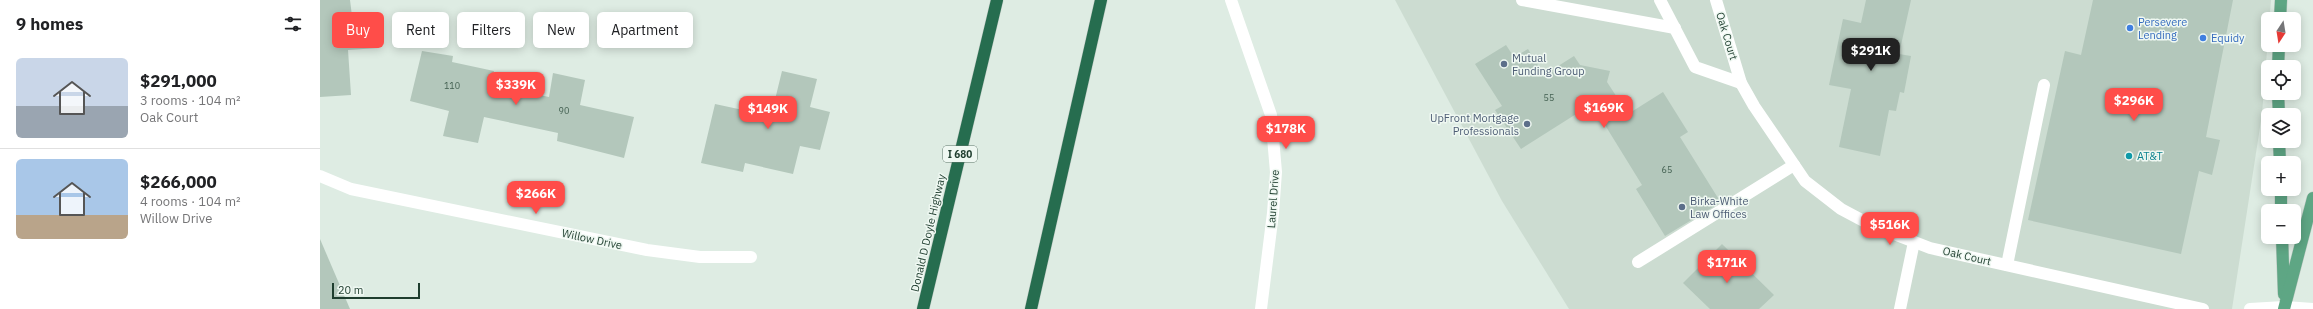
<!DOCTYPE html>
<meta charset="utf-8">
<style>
:root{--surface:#fff;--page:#f6f6f6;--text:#202124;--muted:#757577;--line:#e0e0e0;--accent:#ff4d49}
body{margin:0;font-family:"IBM Plex Sans",sans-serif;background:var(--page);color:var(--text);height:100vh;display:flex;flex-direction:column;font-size:15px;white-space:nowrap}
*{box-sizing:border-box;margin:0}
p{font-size:13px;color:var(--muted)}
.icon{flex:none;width:22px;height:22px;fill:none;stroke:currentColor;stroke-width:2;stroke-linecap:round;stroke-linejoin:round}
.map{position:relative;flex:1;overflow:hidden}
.panel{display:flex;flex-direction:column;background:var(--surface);width:320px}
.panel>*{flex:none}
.guide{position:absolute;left:12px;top:12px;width:380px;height:36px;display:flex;gap:8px}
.needle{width:26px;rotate:192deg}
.fabs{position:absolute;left:1941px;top:12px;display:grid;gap:8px}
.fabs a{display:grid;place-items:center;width:40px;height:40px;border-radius:6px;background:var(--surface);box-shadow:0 2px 10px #0003;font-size:20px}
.scale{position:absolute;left:12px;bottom:10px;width:88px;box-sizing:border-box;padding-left:4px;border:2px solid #1e3d2e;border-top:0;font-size:11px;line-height:14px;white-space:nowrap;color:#1e3d2e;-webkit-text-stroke:3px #eff8f2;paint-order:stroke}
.price{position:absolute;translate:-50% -34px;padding:0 9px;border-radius:8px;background:var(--accent);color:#fff;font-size:13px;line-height:26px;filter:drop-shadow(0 1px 2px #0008)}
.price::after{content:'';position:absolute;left:50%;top:24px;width:12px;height:9px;margin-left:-6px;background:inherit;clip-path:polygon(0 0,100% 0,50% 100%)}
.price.selected{background:#222;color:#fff}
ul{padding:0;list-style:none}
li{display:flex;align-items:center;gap:12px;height:100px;padding:0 16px}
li+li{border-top:1px solid var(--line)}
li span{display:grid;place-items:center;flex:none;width:112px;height:80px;border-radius:6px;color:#555}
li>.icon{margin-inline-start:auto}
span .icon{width:48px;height:48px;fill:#fffc;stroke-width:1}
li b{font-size:17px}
h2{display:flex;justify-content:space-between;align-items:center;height:48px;padding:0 16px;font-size:17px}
.pill{padding:0 14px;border-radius:6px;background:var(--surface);box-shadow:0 2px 10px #0003;font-size:14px;line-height:36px}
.pill.selected{background:var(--accent);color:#fff}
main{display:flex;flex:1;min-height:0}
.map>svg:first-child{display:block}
</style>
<main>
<section class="panel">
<h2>9 homes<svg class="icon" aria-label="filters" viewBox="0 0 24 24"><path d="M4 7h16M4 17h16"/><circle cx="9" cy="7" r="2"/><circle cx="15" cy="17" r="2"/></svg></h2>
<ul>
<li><span style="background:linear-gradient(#c9d6e8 60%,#9aa5b1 0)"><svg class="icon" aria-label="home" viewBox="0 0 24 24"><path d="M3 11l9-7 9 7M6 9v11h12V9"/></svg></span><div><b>$291,000</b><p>3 rooms · 104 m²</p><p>Oak Court</p></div></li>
<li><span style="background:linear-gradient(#a9c7e8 70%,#b9a48a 0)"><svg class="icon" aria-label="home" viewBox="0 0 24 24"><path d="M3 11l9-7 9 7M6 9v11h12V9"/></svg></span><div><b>$266,000</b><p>4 rooms · 104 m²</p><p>Willow Drive</p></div></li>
</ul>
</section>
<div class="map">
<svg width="1993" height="309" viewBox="0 0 1993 309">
<rect width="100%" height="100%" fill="#deece3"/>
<polygon fill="#ccdcd1" points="1075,0 1951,0 1942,114 1912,309 1249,309 1182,201"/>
<g fill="#b3c7bb">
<polygon points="0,0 30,0 32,16 57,15 59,48 28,50 31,95 0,97"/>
<polygon points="1546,0 1591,0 1579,54 1591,56 1584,93 1580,92 1576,111 1569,110 1560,156 1519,147 1531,89 1509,85 1523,19 1541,23"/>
<polygon points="1773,0 1913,0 1886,137 1900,140 1892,175 1879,171 1861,254 1708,220 1745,51 1761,55"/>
<polygon points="1186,45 1194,57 1208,49 1224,75 1254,56 1260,65 1290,71 1287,82 1308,114 1343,92 1368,132 1360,137 1398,198 1398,204 1345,236 1316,189 1322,185 1272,104 1201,149 1175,110 1182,106 1155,64"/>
<polygon points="102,51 133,56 132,62 174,71 171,85 229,97 233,73 265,80 260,105 314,117 304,158 237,141 238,133 164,117 158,143 123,136 129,111 90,101"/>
<polygon points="462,71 497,79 490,107 510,112 500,150 480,146 473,174 425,163 423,172 381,163 395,104 451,116"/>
<polygon points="0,239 30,309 0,309"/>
<polygon points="1402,244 1454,295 1439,309 1390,309 1363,283"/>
</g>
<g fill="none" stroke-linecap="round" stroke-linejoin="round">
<g stroke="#c0c9c4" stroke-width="13">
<g id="major">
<polyline points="1960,19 1961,0"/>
<polyline points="1958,67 1959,45"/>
<polyline points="1958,93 1959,115"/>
<polyline points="1959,141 1960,163"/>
<polyline points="1961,189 1961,211"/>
<polyline points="1962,237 1964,294"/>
<polyline points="1964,309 1993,198"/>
</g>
</g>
<g stroke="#c0c9c4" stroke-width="13">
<g id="highway">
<polyline points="603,309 677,0"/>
<polyline points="711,309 781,0"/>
</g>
</g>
<g stroke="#fff" stroke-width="12">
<polyline points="911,0 951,115 956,172 953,213 941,309"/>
<polyline points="1202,0 1355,28"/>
<polyline points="1340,0 1375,67 1421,83"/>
<polyline points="1396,0 1421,83 1434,106 1485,181 1521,209 1553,226 1610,248 1883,309"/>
<polyline points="0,176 31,189 327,250 380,257 431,257"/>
<polyline points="1318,262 1474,165"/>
<polyline points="1687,265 1724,85"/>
<polyline points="1580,309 1594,242"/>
<polyline points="1930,309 1964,307 1993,309"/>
</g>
<use href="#major" stroke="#5ea684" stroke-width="12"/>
<use href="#highway" stroke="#266d4f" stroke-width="12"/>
</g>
<g fill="#3f7fe0" stroke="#eff8f2" stroke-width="1.5">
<circle cx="1810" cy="28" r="4"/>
<circle cx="1883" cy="38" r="4"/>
</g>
<g fill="#5c6f8a" stroke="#eff8f2" stroke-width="1.5">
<circle cx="1184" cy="64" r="4"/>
<circle cx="1207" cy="124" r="4"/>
<circle cx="1362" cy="207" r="4"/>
</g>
<circle fill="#0f9aa8" stroke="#eff8f2" stroke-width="1.5" cx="1809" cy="156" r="4"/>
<g text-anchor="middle" stroke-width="3" stroke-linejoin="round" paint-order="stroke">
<g font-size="9" fill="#436051">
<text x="132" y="89">110</text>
<text x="1229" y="101">55</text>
<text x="244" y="114">90</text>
<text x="1347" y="173">65</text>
</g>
<rect fill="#eff8f2" stroke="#5d7569" stroke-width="1" x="623" y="146" width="34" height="16" rx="3"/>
<g font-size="10" font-weight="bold" fill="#1e3d2e">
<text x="640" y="158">I 680</text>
</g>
<g font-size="11" fill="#366cbe" stroke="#eff8f2" text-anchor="start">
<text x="1818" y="26">Persevere<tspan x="1818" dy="13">Lending</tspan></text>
<text x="1891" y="42">Equidy</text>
</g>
<g font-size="11" fill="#1e3d2e" stroke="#eff8f2">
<text transform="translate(1407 36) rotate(73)" y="4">Oak Court</text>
<text transform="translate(953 199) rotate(-86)" y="4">Laurel Drive</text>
<text transform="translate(608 233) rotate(-77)" y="4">Donald D Doyle Highway</text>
<text transform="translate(272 239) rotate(12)" y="4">Willow Drive</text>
<text transform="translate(1647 256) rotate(13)" y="4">Oak Court</text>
</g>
<g font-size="11" fill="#4e5e75" stroke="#eff8f2" text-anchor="start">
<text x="1192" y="62">Mutual<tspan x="1192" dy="13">Funding Group</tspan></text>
<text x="1199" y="122" text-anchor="end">UpFront Mortgage<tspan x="1199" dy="13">Professionals</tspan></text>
<text x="1370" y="205">Birka-White<tspan x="1370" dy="13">Law Offices</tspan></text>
</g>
<g font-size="11" fill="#0d838f" stroke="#eff8f2" text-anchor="start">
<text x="1817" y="160">AT&amp;T</text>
</g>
</g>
</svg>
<div class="fabs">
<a><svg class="needle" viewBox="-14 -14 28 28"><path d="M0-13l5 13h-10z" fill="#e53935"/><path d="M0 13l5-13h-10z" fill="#757577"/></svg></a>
<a><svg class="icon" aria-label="locate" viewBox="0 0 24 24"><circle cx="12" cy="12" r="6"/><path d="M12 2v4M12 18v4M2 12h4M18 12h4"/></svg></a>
<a><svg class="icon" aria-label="layers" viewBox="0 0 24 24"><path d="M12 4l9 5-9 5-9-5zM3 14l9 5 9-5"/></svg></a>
<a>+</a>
<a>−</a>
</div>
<div class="scale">20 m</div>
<b class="price selected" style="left:1551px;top:72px">$291K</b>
<b class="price" style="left:196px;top:106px">$339K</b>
<b class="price" style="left:1814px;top:122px">$296K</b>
<b class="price" style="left:1284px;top:129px">$169K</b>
<b class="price" style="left:448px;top:130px">$149K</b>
<b class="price" style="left:966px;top:150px">$178K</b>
<b class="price" style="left:216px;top:215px">$266K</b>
<b class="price" style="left:1570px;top:246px">$516K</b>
<b class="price" style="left:1407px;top:284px">$171K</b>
<div class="guide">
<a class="pill selected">Buy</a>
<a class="pill">Rent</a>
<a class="pill">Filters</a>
<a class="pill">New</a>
<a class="pill">Apartment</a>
</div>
</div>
</main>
